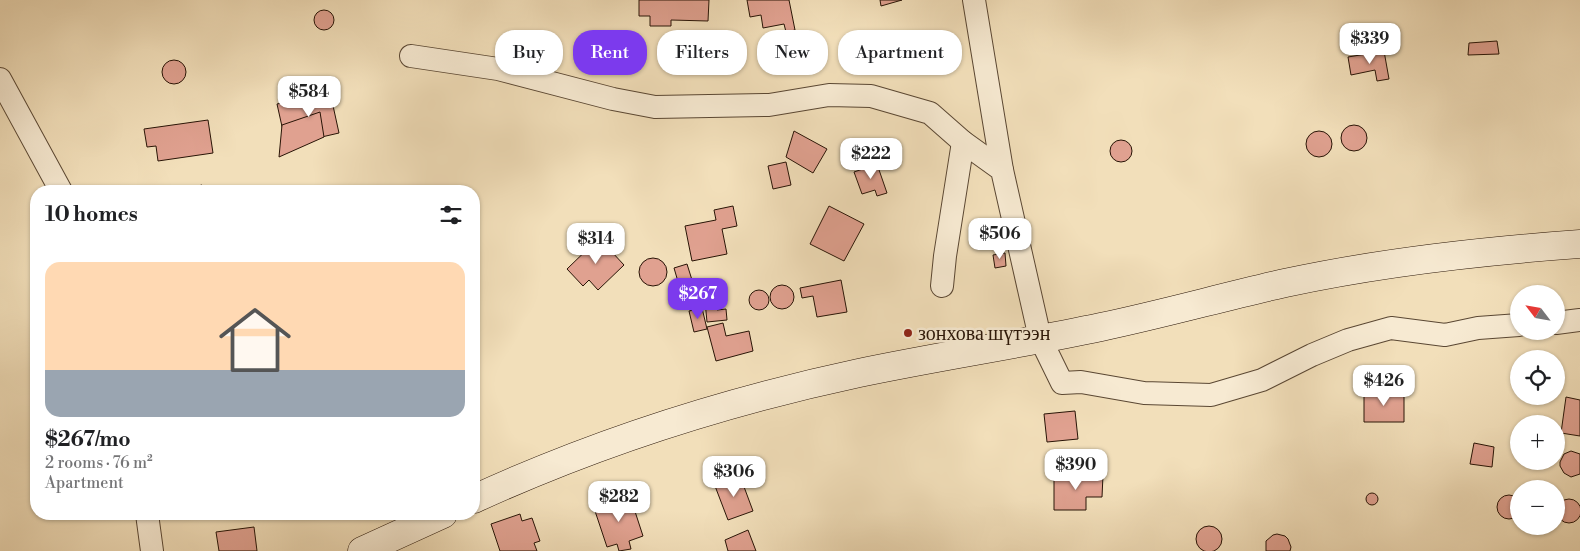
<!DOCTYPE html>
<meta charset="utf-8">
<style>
:root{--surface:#fff;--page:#f2f2f2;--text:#202124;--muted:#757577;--accent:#7c3aed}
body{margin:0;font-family:"Libre Bodoni",serif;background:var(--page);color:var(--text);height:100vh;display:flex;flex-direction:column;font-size:19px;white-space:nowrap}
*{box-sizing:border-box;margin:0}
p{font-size:16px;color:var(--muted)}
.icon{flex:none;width:28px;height:28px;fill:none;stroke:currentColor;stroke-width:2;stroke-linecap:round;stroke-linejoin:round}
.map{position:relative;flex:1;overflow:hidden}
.side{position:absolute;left:30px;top:185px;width:450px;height:335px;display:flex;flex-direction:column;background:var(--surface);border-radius:20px;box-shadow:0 1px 4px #0004}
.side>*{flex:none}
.banner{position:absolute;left:495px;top:30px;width:475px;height:45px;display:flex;gap:10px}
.needle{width:32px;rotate:301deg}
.buttons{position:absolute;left:1510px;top:285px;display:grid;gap:10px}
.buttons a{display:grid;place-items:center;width:55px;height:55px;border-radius:50%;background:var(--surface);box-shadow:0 1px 4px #0004;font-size:25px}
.price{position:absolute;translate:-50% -42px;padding:0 11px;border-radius:10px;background:#fff;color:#222;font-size:16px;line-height:32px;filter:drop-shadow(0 1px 2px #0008)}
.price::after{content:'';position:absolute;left:50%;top:30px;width:15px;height:11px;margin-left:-8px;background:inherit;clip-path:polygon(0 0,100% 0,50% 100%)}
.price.active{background:var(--accent);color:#fff}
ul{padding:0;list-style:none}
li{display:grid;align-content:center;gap:10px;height:265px;padding:0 15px}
li span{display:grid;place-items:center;height:155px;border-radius:15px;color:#555}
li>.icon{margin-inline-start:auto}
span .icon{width:90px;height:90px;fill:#fffc;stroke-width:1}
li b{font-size:21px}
h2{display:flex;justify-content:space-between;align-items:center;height:60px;padding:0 15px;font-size:21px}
.pill{padding:0 18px;border-radius:20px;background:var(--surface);box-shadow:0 1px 4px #0004;font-size:18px;line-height:45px}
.pill.active{background:var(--accent);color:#fff}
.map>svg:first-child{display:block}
</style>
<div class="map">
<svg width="1580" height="551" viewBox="0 0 1580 551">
<rect width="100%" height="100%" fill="#f2dfba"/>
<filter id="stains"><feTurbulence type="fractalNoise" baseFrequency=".004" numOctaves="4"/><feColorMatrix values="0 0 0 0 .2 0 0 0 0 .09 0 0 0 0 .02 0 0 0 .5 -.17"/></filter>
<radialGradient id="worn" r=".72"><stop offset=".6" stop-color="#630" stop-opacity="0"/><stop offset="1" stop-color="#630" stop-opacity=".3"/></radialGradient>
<g fill="#e0a190" stroke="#281406">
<polygon points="639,0 709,0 708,21 671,20 671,26 650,26 650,16 639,16"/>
<polygon points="747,0 789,0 795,30 786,32 784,24 763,28 761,15 750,17"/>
<polygon points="880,0 902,0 881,6"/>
<circle cx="324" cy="20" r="10"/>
<polygon points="1497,41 1499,54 1468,55 1469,43"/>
<polygon points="1384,51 1389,79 1377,81 1375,70 1351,75 1348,57"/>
<circle cx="174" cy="72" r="12"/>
<polygon points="330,92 339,133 300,142 299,137 285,140 277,104"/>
<polygon points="320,112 324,137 279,157 282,125"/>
<polygon points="208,120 213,153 158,161 156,146 147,147 144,129"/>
<circle cx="1354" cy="138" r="13"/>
<polygon points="794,131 827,149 813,173 786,157"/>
<circle cx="1319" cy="144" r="13"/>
<circle cx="1121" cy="151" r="11"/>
<polygon points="786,162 791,185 773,189 768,166"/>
<polygon points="877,164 887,193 877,196 875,190 862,194 854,172"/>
<polygon points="202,185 204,191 178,191"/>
<polygon points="733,206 737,226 722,229 727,254 692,261 685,226 716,220 714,210"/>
<polygon points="829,206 864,224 844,261 810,244"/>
<polygon points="599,238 624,265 598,290 589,280 583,286 567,269"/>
<polygon points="1005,253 1006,266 995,268 993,255"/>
<circle cx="653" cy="272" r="14"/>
<polygon points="687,264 692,280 679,285 674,268"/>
<polygon points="841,280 847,312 817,317 813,296 802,298 800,288"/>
<circle cx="782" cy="297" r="12"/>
<polygon points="692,289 698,302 689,306 683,293"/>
<circle cx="759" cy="300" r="10"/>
<polygon points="716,300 717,310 726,309 727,320 707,322 705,301"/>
<polygon points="702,308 707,329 694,332 689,311"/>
<polygon points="723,323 726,336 749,331 753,351 716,361 707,327"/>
<polygon points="1404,391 1404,422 1364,422 1364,392"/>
<polygon points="1566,397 1580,400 1580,436 1561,433"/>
<polygon points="1075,411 1078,439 1047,442 1044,414"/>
<polygon points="1474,443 1494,447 1492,467 1470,464"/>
<polygon points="1571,451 1580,454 1580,474 1571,477 1564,473 1560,466 1560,462 1564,454"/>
<polygon points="1054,474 1103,475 1102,497 1086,497 1086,510 1054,510"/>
<polygon points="740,476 753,511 728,520 715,486"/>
<circle cx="1372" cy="499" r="6"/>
<circle cx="1509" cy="507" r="12"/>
<polygon points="630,496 643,536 629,541 631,549 619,551 617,544 607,547 594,508"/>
<circle cx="1569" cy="511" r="12"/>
<polygon points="520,514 522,521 532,518 540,541 534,543 537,551 500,551 491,524"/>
<circle cx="1209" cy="539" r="13"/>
<polygon points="254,527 257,551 219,551 216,532"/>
<polygon points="748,530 756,551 728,551 725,540"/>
<polygon points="1277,534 1285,536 1288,539 1291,547 1290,551 1266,551 1266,541 1273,535"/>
</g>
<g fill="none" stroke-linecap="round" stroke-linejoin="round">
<g stroke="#5a4733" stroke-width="24">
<g id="minor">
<polyline points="974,0 1002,170"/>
<polyline points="411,56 498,69 613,99 655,107 769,105 829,95 871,96 930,113 963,142 1002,170 1040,338 1062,383 1081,382 1144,393 1211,395 1262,380 1312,355 1348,340 1391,328 1445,335 1478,328 1519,325"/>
<polyline points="0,79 61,191"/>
<polyline points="942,286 945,256 963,142"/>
<polyline points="1556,323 1580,320"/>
<polyline points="147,514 152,551"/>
</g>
</g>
<g stroke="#281406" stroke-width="29">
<g id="secondary">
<path d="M 474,499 C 596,443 728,401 859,373 C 940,356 1021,344 1101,327 C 1163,314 1223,297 1285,283 C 1382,262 1482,251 1580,244"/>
<polyline points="362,551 443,514"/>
</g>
</g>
<use href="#minor" stroke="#f7ead2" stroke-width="22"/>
<use href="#secondary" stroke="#f7ead2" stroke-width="28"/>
</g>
<circle fill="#8f2418" stroke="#f7ead2" stroke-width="2" cx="908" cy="333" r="5"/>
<g text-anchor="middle" stroke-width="5" stroke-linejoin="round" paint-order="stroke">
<g font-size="20" fill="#281406" stroke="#f7ead2" text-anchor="start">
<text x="918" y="340">зонхова шүтээн</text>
</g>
</g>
<rect width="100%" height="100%" filter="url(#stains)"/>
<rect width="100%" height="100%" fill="url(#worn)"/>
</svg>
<div class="buttons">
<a><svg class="needle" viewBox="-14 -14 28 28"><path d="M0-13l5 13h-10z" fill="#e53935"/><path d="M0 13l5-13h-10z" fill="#757577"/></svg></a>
<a><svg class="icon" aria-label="locate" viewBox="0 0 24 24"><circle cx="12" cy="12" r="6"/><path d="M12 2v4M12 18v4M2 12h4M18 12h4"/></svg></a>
<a>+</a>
<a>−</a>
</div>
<b class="price" style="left:1370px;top:65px">$339</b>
<b class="price" style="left:309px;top:118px">$584</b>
<b class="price" style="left:871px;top:180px">$222</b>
<b class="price" style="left:1000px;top:260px">$506</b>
<b class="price" style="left:596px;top:265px">$314</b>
<b class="price active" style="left:698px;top:320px">$267</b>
<b class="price" style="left:1384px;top:407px">$426</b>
<b class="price" style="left:1076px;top:491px">$390</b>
<b class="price" style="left:734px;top:498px">$306</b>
<b class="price" style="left:619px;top:523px">$282</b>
<div class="banner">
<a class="pill">Buy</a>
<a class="pill active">Rent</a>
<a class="pill">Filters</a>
<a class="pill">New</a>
<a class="pill">Apartment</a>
</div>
<section class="side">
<h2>10 homes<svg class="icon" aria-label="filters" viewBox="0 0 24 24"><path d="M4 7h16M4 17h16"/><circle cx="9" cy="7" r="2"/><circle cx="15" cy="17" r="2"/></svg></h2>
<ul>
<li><span style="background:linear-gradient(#ffd9b3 70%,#9aa5b1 0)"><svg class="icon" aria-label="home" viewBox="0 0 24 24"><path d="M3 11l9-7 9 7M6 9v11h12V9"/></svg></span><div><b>$267/mo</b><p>2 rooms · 76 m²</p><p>Apartment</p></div></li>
</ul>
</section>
</div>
